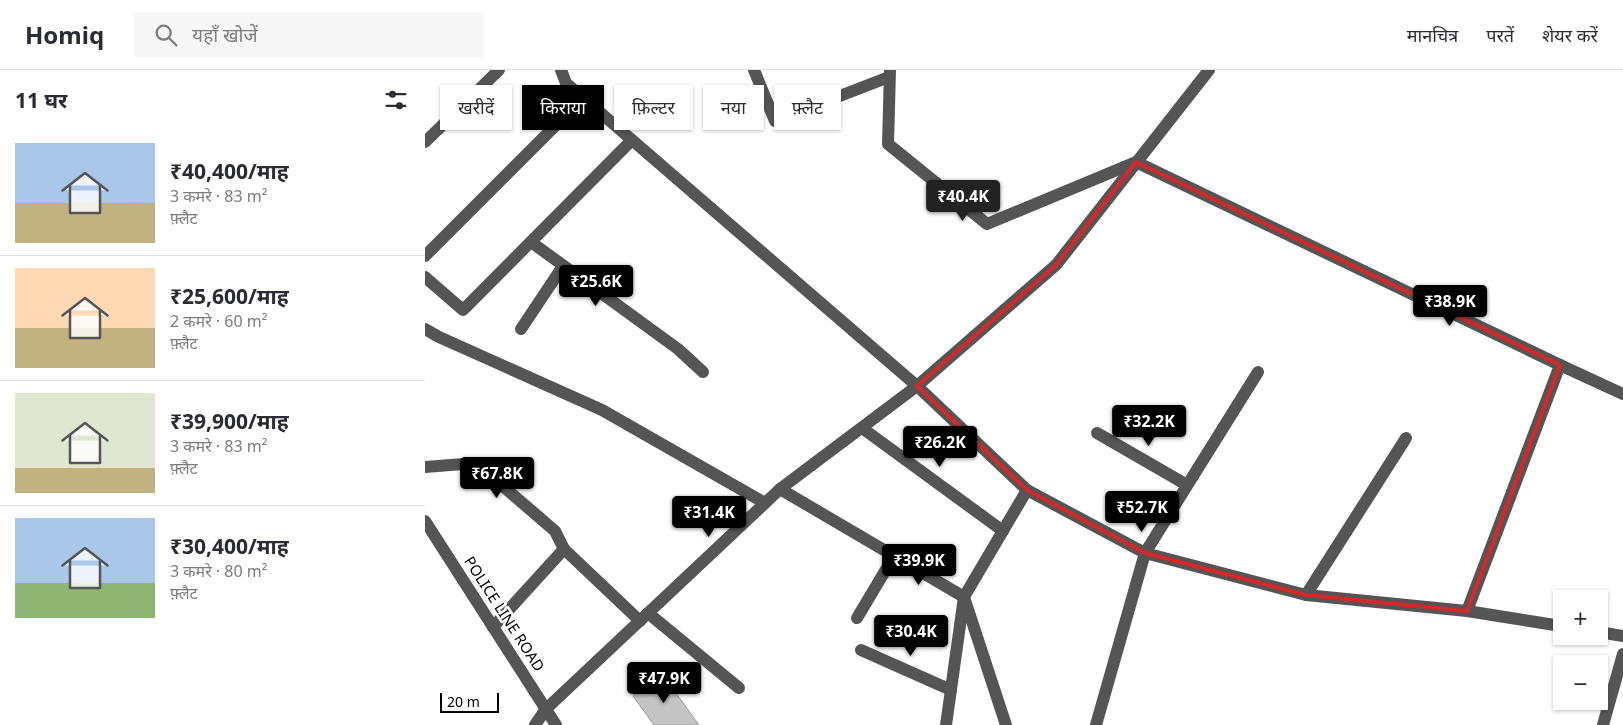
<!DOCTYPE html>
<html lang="hi">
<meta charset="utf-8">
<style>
:root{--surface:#fff;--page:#f7f7f7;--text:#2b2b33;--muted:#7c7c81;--line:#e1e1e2;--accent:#000}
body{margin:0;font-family:"Noto Sans","Noto Sans Devanagari",sans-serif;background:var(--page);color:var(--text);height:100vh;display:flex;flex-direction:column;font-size:19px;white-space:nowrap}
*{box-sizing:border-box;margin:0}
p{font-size:16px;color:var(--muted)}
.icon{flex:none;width:28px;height:28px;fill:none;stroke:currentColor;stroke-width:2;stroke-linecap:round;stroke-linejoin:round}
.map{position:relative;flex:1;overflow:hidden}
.panel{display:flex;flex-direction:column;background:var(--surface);width:425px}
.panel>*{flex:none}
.banner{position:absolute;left:15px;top:15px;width:475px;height:45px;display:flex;gap:10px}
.controls{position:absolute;left:1128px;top:520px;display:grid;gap:10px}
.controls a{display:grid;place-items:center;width:55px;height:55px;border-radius:0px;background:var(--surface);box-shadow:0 1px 4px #0004;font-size:25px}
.scale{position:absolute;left:15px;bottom:12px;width:59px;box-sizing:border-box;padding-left:5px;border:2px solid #000;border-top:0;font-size:14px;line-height:18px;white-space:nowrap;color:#000;-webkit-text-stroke:4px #fff;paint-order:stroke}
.price{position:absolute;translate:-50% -42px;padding:0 11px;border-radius:5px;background:var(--accent);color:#fff;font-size:16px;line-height:32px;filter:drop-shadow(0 1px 2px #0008)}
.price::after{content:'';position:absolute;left:50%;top:30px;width:15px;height:11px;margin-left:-8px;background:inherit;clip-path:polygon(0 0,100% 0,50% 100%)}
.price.selected{background:#222;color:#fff}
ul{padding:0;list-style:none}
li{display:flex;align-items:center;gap:15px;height:125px;padding:0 15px}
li+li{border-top:1px solid var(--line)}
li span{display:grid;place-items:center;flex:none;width:140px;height:100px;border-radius:0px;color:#555}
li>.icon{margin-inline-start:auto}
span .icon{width:60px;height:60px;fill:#fffc;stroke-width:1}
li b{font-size:21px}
h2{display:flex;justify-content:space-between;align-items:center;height:60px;padding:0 15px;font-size:21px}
.tag{padding:0 18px;border-radius:0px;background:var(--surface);box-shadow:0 1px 4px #0004;font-size:18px;line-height:45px}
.tag.selected{background:var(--accent);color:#fff}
header{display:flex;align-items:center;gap:30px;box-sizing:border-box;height:70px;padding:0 25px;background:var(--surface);border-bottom:1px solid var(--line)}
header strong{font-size:24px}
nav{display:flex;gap:28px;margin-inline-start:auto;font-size:18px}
.search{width:350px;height:45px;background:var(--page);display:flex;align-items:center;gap:12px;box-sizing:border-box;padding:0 18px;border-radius:0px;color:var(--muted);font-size:19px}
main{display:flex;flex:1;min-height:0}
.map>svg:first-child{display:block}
</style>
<header>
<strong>Homiq</strong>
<div class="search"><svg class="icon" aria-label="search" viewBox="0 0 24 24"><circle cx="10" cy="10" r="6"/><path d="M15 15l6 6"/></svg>यहाँ खोजें</div>
<nav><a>मानचित्र</a><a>परतें</a><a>शेयर करें</a></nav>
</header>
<main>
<section class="panel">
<h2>11 घर<svg class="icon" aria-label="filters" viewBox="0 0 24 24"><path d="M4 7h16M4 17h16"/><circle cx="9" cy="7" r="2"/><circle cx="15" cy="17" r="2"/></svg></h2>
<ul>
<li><span style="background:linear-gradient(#a9c7e8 60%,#c2b280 0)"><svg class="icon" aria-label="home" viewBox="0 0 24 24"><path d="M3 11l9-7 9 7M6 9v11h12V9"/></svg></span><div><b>₹40,400/माह</b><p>3 कमरे · 83 m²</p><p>फ़्लैट</p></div></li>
<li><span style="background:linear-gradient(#ffd9b3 60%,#c2b280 0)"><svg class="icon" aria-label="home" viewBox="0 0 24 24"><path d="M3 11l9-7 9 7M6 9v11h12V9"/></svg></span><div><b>₹25,600/माह</b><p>2 कमरे · 60 m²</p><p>फ़्लैट</p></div></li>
<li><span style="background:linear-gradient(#dfe7d0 75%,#c2b280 0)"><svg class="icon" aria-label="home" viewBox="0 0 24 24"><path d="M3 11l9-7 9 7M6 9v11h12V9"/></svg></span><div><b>₹39,900/माह</b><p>3 कमरे · 83 m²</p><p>फ़्लैट</p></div></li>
<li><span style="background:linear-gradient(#a9c7e8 65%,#8fb573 0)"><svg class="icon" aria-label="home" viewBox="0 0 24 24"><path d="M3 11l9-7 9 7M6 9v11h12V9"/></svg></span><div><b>₹30,400/माह</b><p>3 कमरे · 80 m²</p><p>फ़्लैट</p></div></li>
</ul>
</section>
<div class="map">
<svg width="1198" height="655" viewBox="0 0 1198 655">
<rect width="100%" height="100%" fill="#fff"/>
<polygon fill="#c4c4c4" stroke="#999" points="237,604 274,655 229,655 208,626"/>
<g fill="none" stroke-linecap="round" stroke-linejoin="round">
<g stroke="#555" stroke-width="12">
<polyline points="136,0 141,13 492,316 602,420 720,483 881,525 1042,541 1136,556"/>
<polyline points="329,0 350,51 464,7"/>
<polyline points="465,0 463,74 562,154 711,92 1135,295 1042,541"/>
<polyline points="0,72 74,0"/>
<polyline points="106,172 253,279 278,302"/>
<polyline points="0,186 158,28"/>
<polyline points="0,207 38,240 207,70"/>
<polyline points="0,259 14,267 177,340 340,433"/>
<polyline points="96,259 138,196"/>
<polyline points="1135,295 1198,324"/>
<polyline points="437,358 578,461"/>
<polyline points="672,363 762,415"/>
<polyline points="0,397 51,393 130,461 139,479"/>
<polyline points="355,419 539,527 581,655"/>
<polyline points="0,451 131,655"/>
<polyline points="881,525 981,368"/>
<polyline points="223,543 314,618"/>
<polyline points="432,548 469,486"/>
<polyline points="68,557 139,479 215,551"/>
<polyline points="1174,562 1198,566"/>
<polyline points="436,580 526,620"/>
<polyline points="110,655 121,639 355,419 492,316 631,195 784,0"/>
<polyline points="521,655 539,527 602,420"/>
<polyline points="671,655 720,483 833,302"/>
<polyline points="1178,655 1198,584"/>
</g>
</g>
<path fill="none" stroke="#d62828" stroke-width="4" stroke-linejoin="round" d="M 711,92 L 1135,295 L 1042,541 L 881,525 L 720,483 L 602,420 L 492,316 L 631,195 Z"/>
<g text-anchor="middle" stroke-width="5" stroke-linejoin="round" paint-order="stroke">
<g font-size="15" fill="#000" stroke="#fff">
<text transform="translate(79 544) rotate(57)" y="5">POLICE LINE ROAD</text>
</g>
</g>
</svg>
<div class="controls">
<a>+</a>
<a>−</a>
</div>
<div class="scale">20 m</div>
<b class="price selected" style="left:538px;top:152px">₹40.4K</b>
<b class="price" style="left:171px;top:237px">₹25.6K</b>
<b class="price" style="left:1025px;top:257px">₹38.9K</b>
<b class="price" style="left:724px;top:377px">₹32.2K</b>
<b class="price" style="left:515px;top:398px">₹26.2K</b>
<b class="price" style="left:72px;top:429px">₹67.8K</b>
<b class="price" style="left:717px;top:463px">₹52.7K</b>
<b class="price" style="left:284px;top:468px">₹31.4K</b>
<b class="price" style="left:494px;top:516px">₹39.9K</b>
<b class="price" style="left:486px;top:587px">₹30.4K</b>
<b class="price" style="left:239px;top:634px">₹47.9K</b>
<div class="banner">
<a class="tag">खरीदें</a>
<a class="tag selected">किराया</a>
<a class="tag">फ़िल्टर</a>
<a class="tag">नया</a>
<a class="tag">फ़्लैट</a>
</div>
</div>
</main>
